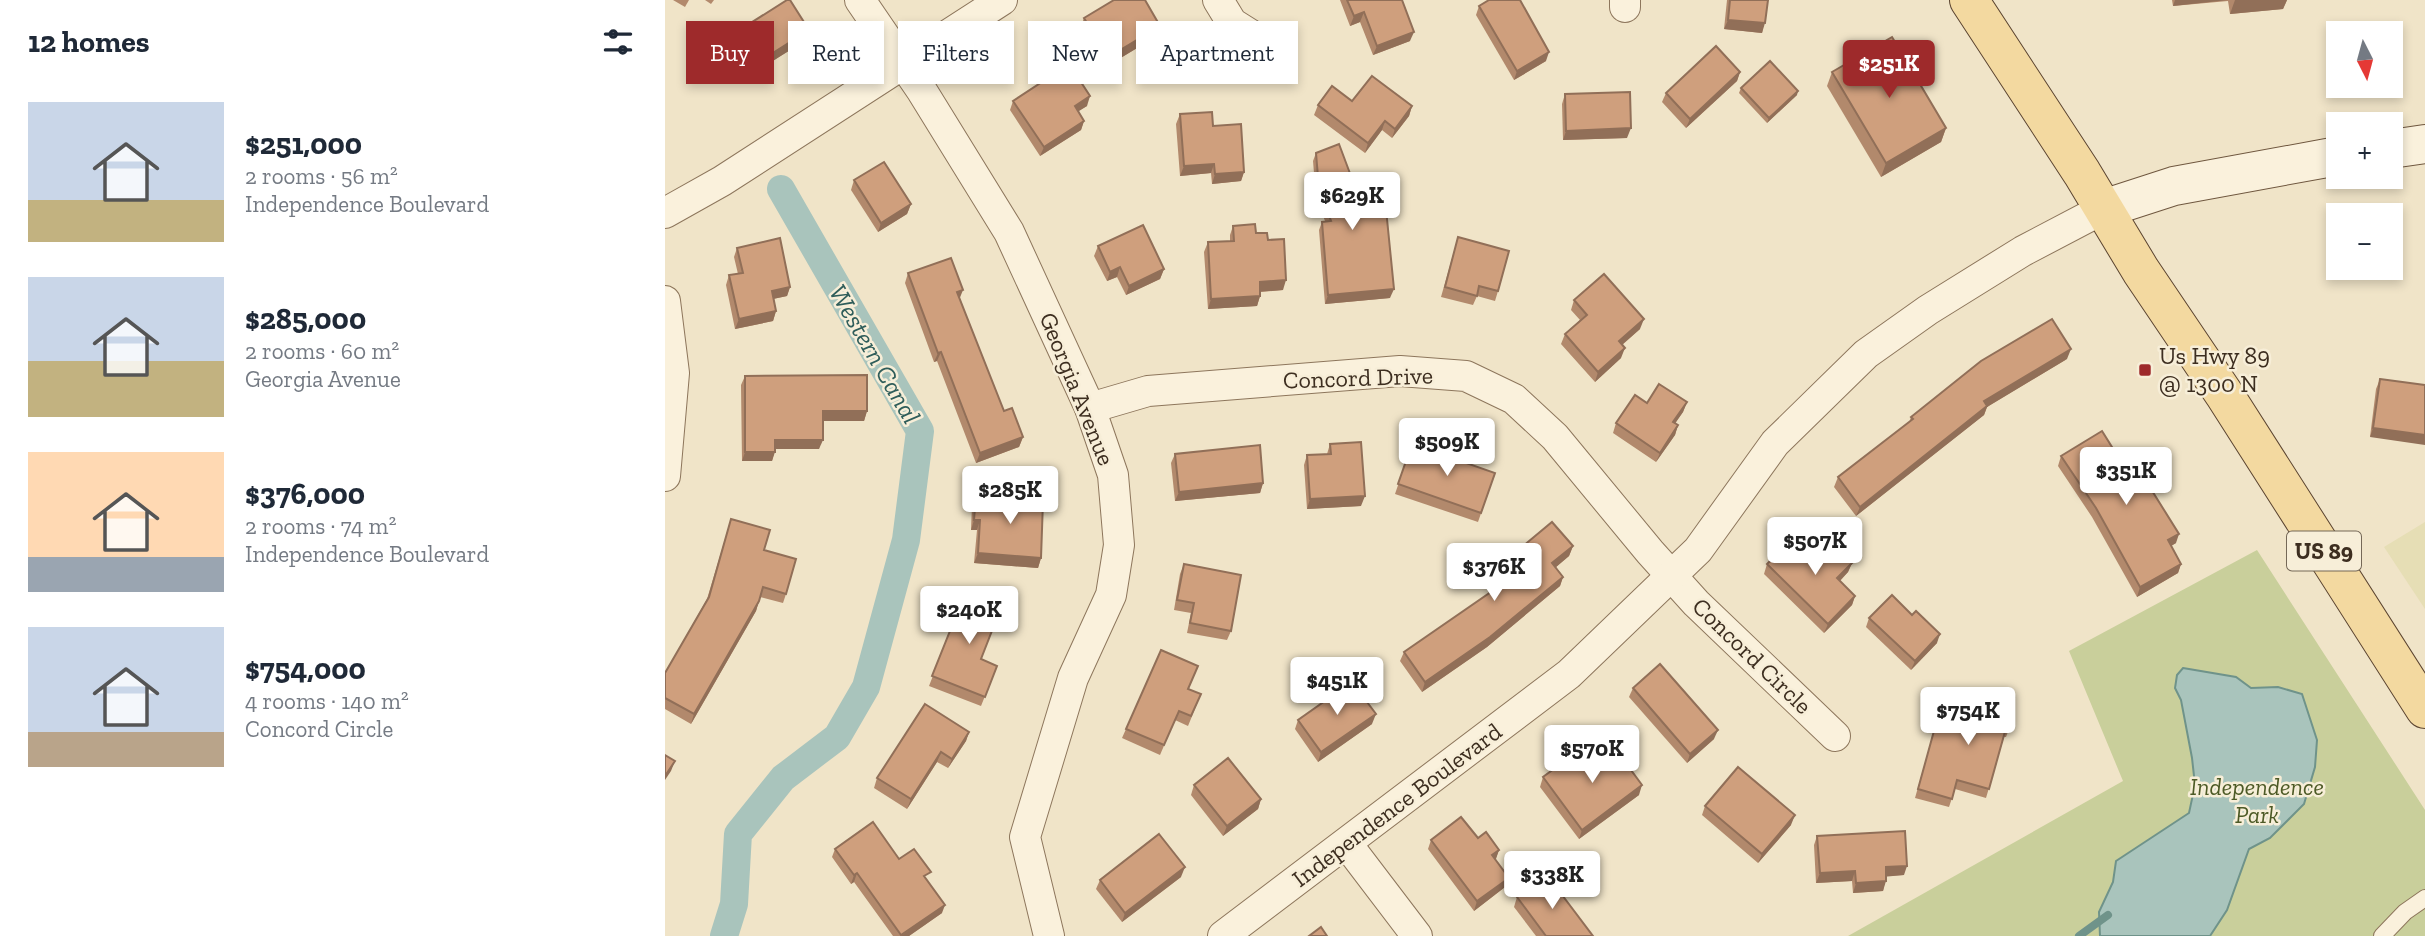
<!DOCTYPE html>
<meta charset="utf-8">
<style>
:root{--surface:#fff;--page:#f6f6f7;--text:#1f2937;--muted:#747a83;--accent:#9e2a2b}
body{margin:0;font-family:"Zilla Slab",serif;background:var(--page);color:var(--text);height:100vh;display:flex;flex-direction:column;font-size:26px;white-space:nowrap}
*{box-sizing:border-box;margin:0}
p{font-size:23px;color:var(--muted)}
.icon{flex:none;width:38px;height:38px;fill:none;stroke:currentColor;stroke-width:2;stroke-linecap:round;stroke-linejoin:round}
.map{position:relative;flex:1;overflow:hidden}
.drawer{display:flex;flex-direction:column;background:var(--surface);width:665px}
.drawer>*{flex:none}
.top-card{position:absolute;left:21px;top:21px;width:665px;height:63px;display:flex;gap:14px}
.needle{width:46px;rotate:174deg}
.controls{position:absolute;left:1661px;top:21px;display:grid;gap:14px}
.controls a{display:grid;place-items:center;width:77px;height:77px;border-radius:0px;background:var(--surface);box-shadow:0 4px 10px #0003;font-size:35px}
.price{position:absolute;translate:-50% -60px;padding:0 16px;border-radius:7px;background:#fff;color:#222;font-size:23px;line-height:46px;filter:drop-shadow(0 2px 4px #0008)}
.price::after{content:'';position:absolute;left:50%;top:42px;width:21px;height:16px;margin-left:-10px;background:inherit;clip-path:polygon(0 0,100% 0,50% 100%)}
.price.selected{background:var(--accent);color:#fff}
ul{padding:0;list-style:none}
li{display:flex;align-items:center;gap:21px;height:175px;padding:0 28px}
li span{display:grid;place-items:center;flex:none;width:196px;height:140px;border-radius:0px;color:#555}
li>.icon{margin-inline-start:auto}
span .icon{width:84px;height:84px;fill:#fffc;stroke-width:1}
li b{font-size:30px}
h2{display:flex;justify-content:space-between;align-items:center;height:84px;padding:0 28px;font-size:30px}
.pill{padding:0 24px;border-radius:0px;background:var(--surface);box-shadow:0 4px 10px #0003;font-size:24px;line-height:63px}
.pill.selected{background:var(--accent);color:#fff}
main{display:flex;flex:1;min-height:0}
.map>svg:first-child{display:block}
</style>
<main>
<section class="drawer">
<h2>12 homes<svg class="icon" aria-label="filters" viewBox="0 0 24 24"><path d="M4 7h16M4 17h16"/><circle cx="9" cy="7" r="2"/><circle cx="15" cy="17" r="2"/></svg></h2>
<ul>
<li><span style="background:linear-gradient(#c9d6e8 70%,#c2b280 0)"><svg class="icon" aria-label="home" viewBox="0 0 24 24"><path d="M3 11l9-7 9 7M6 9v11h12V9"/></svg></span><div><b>$251,000</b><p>2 rooms · 56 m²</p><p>Independence Boulevard</p></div></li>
<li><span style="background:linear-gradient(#c9d6e8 60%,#c2b280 0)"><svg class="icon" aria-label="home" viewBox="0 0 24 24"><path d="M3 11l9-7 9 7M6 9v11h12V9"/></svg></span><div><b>$285,000</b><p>2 rooms · 60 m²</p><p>Georgia Avenue</p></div></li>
<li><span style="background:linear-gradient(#ffd9b3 75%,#9aa5b1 0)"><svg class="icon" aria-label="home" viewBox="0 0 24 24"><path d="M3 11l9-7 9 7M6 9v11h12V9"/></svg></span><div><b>$376,000</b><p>2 rooms · 74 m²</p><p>Independence Boulevard</p></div></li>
<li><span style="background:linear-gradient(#c9d6e8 75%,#b9a48a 0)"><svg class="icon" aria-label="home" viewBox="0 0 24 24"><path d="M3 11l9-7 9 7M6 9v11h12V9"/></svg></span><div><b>$754,000</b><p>4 rooms · 140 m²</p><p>Concord Circle</p></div></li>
</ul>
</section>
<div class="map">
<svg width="1760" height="936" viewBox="0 0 1760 936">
<rect width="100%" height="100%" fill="#f0e4c8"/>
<polygon fill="#e6deb5" points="1760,522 1760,609 1719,547"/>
<polygon fill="#c9cf9b" points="1592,550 1760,810 1760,936 1183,936 1458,781 1404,651"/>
<polygon fill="#a9c4bc" stroke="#6f938a" stroke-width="2" points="1518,668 1571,677 1586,688 1613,687 1637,694 1652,740 1650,767 1639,804 1605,838 1584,849 1562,910 1545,936 1435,936 1434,912 1448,882 1451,861 1524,813 1530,785 1527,758 1516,700 1510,688 1512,675"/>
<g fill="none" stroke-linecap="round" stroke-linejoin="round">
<polyline stroke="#6f938a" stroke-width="8" points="1414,936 1443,915"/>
<polyline stroke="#a9c4bc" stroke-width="28" points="59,936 69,904 73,834 118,778 172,737 201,687 241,540 255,431 116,189"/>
<g stroke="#8d765c" stroke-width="18">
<polyline id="service" points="1717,936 1740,912 1760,898"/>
</g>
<g stroke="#8d765c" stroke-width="32">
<g id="minor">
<polyline points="195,0 257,91 344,232 425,408 448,475 454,545 446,595 408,678 360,837 384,936"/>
<polyline points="553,0 567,23 594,40"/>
<polyline points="960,0 960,7"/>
<polyline points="0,213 57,181 337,0"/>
<polyline points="0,301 9,373 0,476"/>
<polyline points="425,408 483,391 735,371 801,376 849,399 890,437 985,552 1031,603 1170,736"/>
<polyline points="682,844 752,936"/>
<polyline points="558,936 904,674 1033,550 1110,443 1201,354 1263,310 1358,251 1438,209"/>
</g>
</g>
<g stroke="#6f573f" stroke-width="40">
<g id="secondary">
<polyline points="1726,149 1760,144"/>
<polyline points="1438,209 1509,186 1673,156"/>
</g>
</g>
<g stroke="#5b4430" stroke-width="40">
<polyline id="primary" points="1304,0 1417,173 1476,271 1559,394 1760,709"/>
</g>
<use href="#service" stroke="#faf1dc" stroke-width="16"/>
<use href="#minor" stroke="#faf1dc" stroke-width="30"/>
<use href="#secondary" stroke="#faf1dc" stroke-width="38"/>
<use href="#primary" stroke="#f3d9a0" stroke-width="38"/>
</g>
<g fill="#b2896c">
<polygon points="8,0 24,0 20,7"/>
<polygon points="40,0 49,0 46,4"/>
<polygon points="675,0 737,0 745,41 708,55 695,22 685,26"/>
<polygon points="1062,0 1103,0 1097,33 1059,29"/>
<polygon points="1507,0 1622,0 1618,9 1565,14 1563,1 1508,6"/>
<polygon points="814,6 881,61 849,80 811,15"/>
<polygon points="419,18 495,26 492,36 416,82 422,106 413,111 419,121 416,130 375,156 345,110 348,101 379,80 368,64 372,55 416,26"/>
<polygon points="141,40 71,84 51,52 54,43"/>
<polygon points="1075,72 1072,81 1021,128 997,102 1001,93"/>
<polygon points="1167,72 1281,128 1276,142 1216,177 1162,86"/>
<polygon points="1076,88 1132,95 1102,123 1074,93"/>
<polygon points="900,94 962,138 898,140 897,104"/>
<polygon points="687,101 747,106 744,116 727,138 717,130 700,153 649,115 653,105"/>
<polygon points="515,114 548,126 579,172 576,181 547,184 546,173 515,176 511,124"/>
<polygon points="651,153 725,298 660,304 654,230 657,222 660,221 651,197 648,161"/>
<polygon points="189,180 246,204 242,214 213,232 186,190"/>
<polygon points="568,226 591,233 603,240 618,290 595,292 595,296 592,306 543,309 539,252 543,242 565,241 565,235"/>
<polygon points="793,237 833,291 830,301 812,296 808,305 776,297"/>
<polygon points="433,246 499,269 495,279 461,295 452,277 442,281 429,256"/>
<polygon points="72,248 125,287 122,296 108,299 111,311 108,321 70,329 61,285 64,275 73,274 69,257"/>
<polygon points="243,273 295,299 339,411 358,437 354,447 311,463 272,361 269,362 240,283"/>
<polygon points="909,300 975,329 957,345 956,358 930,382 896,344 900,334 915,320 906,310"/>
<polygon points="1402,359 1322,407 1319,415 1191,516 1169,487 1173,477 1244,423 1246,417"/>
<polygon points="80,376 202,411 199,421 158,421 154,449 110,449 107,461 77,461 76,385"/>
<polygon points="1715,379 1760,385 1705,437 1711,389"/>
<polygon points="1022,402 1018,412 1010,423 1013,425 1010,435 991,462 948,433 951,423 982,403"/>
<polygon points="665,444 696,506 642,509 639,465 642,455 662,454"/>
<polygon points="747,444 830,473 813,522 730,494"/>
<polygon points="510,454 598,483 595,493 510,501 506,463"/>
<polygon points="1396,456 1511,543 1506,546 1516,564 1513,573 1472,597 1427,517 1393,466"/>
<polygon points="311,495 376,558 373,568 309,563 312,530 306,530 307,505"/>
<polygon points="66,519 99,550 121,594 118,603 95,597 91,611 26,724 0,709 0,673 42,599"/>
<polygon points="908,546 904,556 891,567 898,577 895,586 822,647 757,692 735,661 739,652 826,592 819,584 823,575"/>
<polygon points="1147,559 1187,563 1183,572 1175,581 1190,596 1187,605 1159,633 1099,574 1102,564"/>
<polygon points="519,564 566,631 562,640 522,633 526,613 509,610 515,574"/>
<polygon points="301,591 316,659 332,666 316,706 264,686"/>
<polygon points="1247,615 1272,643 1246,670 1201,627 1204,618"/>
<polygon points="968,688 1049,739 1022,763 964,697"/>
<polygon points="524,689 536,694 532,704 523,726 510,720 495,755 457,738 461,729"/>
<polygon points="1309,690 1344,729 1341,737 1339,737 1321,798 1290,789 1284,807 1250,798 1272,720 1301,728 1306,698"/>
<polygon points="633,720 707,724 653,762 630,729"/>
<polygon points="304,732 301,741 283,768 272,762 242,809 209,788 212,778"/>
<polygon points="924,765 974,795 914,839 875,787 878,777"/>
<polygon points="529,785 596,799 593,809 558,836 526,795"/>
<polygon points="1040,806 1126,825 1093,863 1037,815"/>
<polygon points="1152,836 1239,875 1221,876 1218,891 1188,893 1187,881 1151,883 1149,845"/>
<polygon points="813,838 834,850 830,860 840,887 809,911 763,849 766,840"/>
<polygon points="170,849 234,859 262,880 277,913 244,936 228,936 189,882 186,884 167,857"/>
<polygon points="516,877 457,922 431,889 435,880"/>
<polygon points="852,897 928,936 871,936 849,907"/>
</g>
<g fill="#916f58">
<polygon points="1510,0 1563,0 1508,6"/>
<polygon points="1570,0 1622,0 1618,9 1565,14"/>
<polygon points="699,12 695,22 685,26 689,16"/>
<polygon points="1063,20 1100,23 1097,33 1059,29"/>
<polygon points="495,26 492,36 409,86 412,76"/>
<polygon points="144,30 141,40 71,84 75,74"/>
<polygon points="749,32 745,41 708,55 712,46"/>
<polygon points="884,52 881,61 849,80 852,71"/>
<polygon points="1075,72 1072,81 1021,128 1025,119"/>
<polygon points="1133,91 1132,95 1102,123 1104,118"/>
<polygon points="425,96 422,106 406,116 410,106"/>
<polygon points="747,106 744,116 727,138 730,129"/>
<polygon points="419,121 416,130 375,156 379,147"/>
<polygon points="720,121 717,130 700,153 703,143"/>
<polygon points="966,128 962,138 898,140 901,131"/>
<polygon points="1281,128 1276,142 1216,177 1221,163"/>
<polygon points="549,164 546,173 515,176 519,166"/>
<polygon points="579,172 576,181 547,184 550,174"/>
<polygon points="246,204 242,214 213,232 216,223"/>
<polygon points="455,267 452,277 442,281 445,272"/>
<polygon points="499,269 495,279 461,295 464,286"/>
<polygon points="621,280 618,290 591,292 595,282"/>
<polygon points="125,287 122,296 103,300 107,291"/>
<polygon points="729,289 725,298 660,304 663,295"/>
<polygon points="298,290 294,300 292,292"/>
<polygon points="595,296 592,306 543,309 546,299"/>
<polygon points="111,311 108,321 70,329 74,319"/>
<polygon points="979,319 975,329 950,351 954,341"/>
<polygon points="960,348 956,358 930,382 933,372"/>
<polygon points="1406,349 1402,359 1322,407 1319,415 1191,516 1195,507 1319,401"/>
<polygon points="276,352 272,361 269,362 273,353"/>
<polygon points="1022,402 1018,412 1005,431 1008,422"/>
<polygon points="158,411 202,411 199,421 154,421"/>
<polygon points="1013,425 1010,435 991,462 995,453"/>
<polygon points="1708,428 1760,435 1760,445 1705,437"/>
<polygon points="358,437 354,447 311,463 315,453"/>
<polygon points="110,440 158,440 154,449 107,449"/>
<polygon points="80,452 110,452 107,461 77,461"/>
<polygon points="598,483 595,493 510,501 514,492"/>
<polygon points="700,496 696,506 642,509 645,499"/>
<polygon points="309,520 315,520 312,530 306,530"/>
<polygon points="1514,534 1511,543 1499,550 1503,540"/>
<polygon points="908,546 904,556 884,573 887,563"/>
<polygon points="313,553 376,558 373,568 309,563"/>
<polygon points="1187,563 1183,572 1168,588 1172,578"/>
<polygon points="1516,564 1513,573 1472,597 1475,587"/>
<polygon points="898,577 895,586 822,647 757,692 760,682"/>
<polygon points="1190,596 1187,605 1159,633 1163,624"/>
<polygon points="94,601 91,611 26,724 29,714"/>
<polygon points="1275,634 1272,643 1246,670 1250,661"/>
<polygon points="711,714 707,724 653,762 656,752"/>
<polygon points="1053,730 1049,739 1022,763 1025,754"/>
<polygon points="304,732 301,741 283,768 287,759"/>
<polygon points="276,752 272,762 242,809 246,799"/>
<polygon points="10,761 6,771 0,780 0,776"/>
<polygon points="977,785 974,795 914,839 917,830"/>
<polygon points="596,799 593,809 558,836 562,826"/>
<polygon points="1130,815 1126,825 1093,863 1097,854"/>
<polygon points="834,850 831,859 823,865 827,855"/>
<polygon points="1242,866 1239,875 1217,877 1221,867"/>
<polygon points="520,867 516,877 457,922 460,913"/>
<polygon points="1190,871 1187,881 1151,883 1155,873"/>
<polygon points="192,873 189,882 186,884 189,875"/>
<polygon points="844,878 840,887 809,911 812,901"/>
<polygon points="1221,881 1218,891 1188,893 1191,883"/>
<polygon points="280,905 277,913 244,936 236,936"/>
</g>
<g fill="#cf9f7d" stroke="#916f58" stroke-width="2">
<polygon points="122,0 125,0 144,30 75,74 54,43"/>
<polygon points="449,0 480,0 495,26 412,76 425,96 410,106 419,121 379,147 348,101 386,76 372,55 422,23 419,18"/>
<polygon points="682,0 737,0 749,32 712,46 699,12 689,16"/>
<polygon points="824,0 855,0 884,52 852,71 814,6"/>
<polygon points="1065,0 1103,0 1100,23 1063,20"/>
<polygon points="1227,37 1281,128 1221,163 1167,72"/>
<polygon points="1051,46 1075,72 1025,119 1001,93"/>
<polygon points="1105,61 1133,91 1104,118 1076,88"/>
<polygon points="707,76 747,106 730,129 720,121 703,143 653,105 667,86 687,101"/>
<polygon points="965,92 966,128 901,131 900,94"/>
<polygon points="547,112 548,126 576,124 579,172 550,174 549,164 519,166 515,114"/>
<polygon points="674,144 699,211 721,209 729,289 663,295 657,222 666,221 654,189 651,153"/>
<polygon points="219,162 246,204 216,223 189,180"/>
<polygon points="590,224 591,233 602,233 603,240 619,239 621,280 595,282 595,296 546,299 543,242 569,241 568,226"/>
<polygon points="478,225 499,269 464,286 455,267 445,272 433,246"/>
<polygon points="793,237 844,251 833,291 814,286 812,296 780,287"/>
<polygon points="115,238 125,287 107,291 111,311 74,319 64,275 78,273 72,248"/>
<polygon points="286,258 298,290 292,292 339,411 347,408 358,437 315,453 276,352 273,353 243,273"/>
<polygon points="939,274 979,319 954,341 960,348 933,372 900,334 922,315 909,300"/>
<polygon points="1387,319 1406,349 1319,401 1322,406 1195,507 1173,477 1248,419 1246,417 1316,361"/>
<polygon points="202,375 202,411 158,411 158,440 110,440 110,452 80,452 80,376"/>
<polygon points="1715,379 1760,385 1760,435 1708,428"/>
<polygon points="994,384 1022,402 1008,422 1013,425 995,453 951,423 970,395 982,403"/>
<polygon points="1437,431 1452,455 1461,449 1514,534 1503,540 1516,564 1475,587 1431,508 1396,456"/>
<polygon points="696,442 700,496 645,499 642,455 666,454 665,444"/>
<polygon points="747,444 830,473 816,513 733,484"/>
<polygon points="595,445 598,483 514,492 510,454"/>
<polygon points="311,495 378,501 376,558 313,553 315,520 309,520"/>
<polygon points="66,519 105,530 99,550 131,559 121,594 98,587 94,601 29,714 0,698 0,673 44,597"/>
<polygon points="887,522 908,546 887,563 898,577 825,637 760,682 739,652 833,587 823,575"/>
<polygon points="1127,539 1147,559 1165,541 1187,563 1172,578 1190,596 1163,624 1102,564"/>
<polygon points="519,564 576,575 566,631 525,623 529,603 512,600"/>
<polygon points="301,591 337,605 316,659 332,666 320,697 267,676"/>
<polygon points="1227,595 1247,615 1251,611 1275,634 1250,661 1204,618"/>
<polygon points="496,650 533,666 523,689 536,694 526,716 514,711 499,745 461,729"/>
<polygon points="995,664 1053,730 1025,754 968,688"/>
<polygon points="687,682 711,714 656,752 633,720"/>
<polygon points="1309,690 1349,698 1344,729 1341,728 1324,789 1292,780 1287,799 1253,789 1272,720 1303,728"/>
<polygon points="260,704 304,732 287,759 276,752 246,799 212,778"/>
<polygon points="949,747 977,785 917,830 878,777 913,751 924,765"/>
<polygon points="0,755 10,761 0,776"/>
<polygon points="563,758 596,799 562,826 529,785"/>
<polygon points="1073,767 1130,815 1097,854 1040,806"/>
<polygon points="796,817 813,838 821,832 834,850 827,855 844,878 812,901 766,840"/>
<polygon points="208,822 234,859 249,849 266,872 259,876 280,905 236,935 192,873 189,875 170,849"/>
<polygon points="1240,831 1242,866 1221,867 1221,881 1191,883 1190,871 1155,873 1152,836"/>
<polygon points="494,834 520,867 460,913 435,880"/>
<polygon points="882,875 928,936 881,936 852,897"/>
<polygon points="656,927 662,936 644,936"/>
</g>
<rect fill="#9e2a2b" stroke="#f7eed8" stroke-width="2.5" x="1473" y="363" width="14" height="14" rx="3.5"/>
<g text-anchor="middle" stroke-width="5" stroke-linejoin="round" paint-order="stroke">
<rect fill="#f7eed8" stroke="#756857" stroke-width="2" x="1622" y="531.5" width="74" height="39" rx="5"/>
<g font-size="23" font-weight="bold" fill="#3d2e20">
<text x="1659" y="559">US 89</text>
</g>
<g font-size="24" fill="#3d2e20" stroke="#f7eed8" text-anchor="start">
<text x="1494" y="364">Us Hwy 89<tspan x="1494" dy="28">@ 1300 N</tspan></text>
</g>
<g font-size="24" fill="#3d2e20" stroke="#f7eed8">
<text transform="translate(693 378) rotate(-2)" y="8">Concord Drive</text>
<text transform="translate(412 389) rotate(68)" y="8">Georgia Avenue</text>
<text transform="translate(1087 656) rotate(44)" y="8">Concord Circle</text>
<text transform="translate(732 805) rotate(-37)" y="8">Independence Boulevard</text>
</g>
<g font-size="24" font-style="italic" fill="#4d5a26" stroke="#f7eed8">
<text x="1592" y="795">Independence<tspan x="1592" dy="28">Park</tspan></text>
</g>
<g font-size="26" font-style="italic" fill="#2f5d5a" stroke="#f7eed8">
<text transform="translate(210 354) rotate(60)" y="9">Western Canal</text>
</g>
</g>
</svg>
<div class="controls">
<a><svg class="needle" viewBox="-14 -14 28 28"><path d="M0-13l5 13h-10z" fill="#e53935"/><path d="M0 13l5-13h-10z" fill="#747a83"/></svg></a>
<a>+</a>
<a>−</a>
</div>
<b class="price selected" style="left:1224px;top:100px">$251K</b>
<b class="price" style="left:687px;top:232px">$629K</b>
<b class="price" style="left:782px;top:478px">$509K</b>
<b class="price" style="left:1461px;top:507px">$351K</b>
<b class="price" style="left:345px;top:526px">$285K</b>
<b class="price" style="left:1150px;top:577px">$507K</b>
<b class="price" style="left:829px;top:603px">$376K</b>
<b class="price" style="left:304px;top:646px">$240K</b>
<b class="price" style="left:672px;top:717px">$451K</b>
<b class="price" style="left:1303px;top:747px">$754K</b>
<b class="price" style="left:927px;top:785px">$570K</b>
<b class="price" style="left:887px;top:911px">$338K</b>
<div class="top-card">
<a class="pill selected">Buy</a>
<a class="pill">Rent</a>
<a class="pill">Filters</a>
<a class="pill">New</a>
<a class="pill">Apartment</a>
</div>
</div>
</main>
